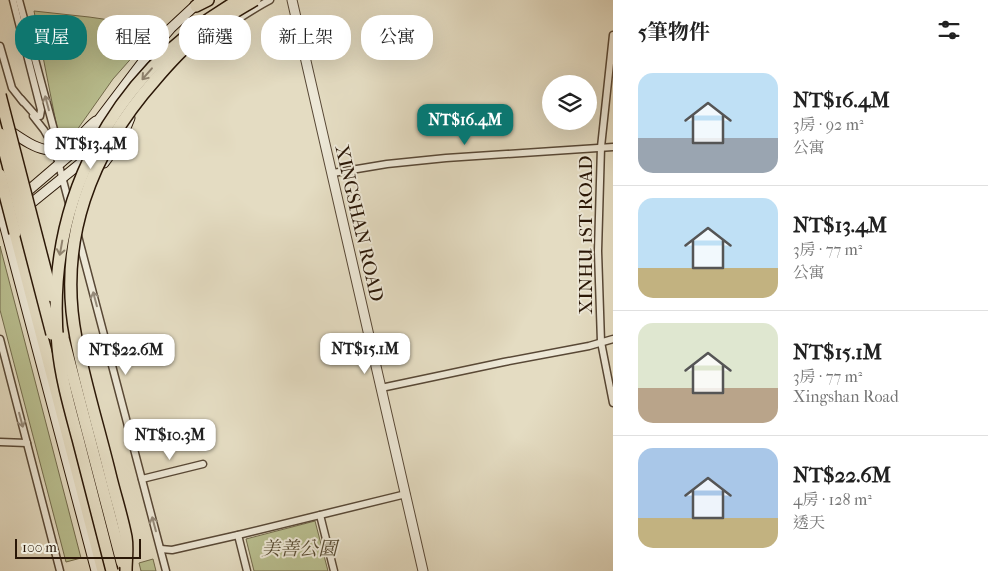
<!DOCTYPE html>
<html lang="zh-TW">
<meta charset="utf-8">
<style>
:root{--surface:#fff;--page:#f6f6f6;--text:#222;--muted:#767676;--line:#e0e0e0;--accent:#0f766e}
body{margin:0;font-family:"IM FELL French Canon","Noto Serif TC",serif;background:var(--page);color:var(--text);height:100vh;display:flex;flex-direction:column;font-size:19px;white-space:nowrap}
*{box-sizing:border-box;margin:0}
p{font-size:16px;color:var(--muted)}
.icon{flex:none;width:28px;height:28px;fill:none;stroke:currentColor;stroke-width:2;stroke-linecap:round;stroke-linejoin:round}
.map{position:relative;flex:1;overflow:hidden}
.panel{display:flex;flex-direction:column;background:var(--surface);width:375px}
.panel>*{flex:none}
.banner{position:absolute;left:15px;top:15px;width:475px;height:45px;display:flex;gap:10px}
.fabs{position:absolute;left:542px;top:75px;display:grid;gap:10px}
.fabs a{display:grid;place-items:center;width:55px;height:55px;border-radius:50%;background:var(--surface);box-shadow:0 5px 20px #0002;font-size:25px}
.scale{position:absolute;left:15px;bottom:12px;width:126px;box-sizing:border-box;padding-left:5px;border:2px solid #2a1707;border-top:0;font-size:14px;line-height:18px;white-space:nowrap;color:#2a1707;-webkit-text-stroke:4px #ede8d7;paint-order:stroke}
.price{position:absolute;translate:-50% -42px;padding:0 11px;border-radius:10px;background:#fff;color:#222;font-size:16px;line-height:32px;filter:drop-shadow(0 1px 2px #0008)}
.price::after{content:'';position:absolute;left:50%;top:30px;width:15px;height:11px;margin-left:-8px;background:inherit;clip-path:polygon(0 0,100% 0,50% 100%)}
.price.selected{background:var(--accent);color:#fff}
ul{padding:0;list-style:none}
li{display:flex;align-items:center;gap:15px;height:125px;padding:0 25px}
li+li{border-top:1px solid var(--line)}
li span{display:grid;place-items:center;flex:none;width:140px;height:100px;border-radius:15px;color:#555}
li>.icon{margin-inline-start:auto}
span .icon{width:60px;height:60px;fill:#fffc;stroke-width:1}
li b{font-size:21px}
h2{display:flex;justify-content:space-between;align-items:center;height:60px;padding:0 25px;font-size:21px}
.pill{padding:0 18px;border-radius:20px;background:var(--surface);box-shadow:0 5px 20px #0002;font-size:18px;line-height:45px}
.pill.selected{background:var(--accent);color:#fff}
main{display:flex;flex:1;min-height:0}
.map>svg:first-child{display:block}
</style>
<main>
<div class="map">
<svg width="613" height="571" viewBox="0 0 613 571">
<rect width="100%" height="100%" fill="#e4dcc2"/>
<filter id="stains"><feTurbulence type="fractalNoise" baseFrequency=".004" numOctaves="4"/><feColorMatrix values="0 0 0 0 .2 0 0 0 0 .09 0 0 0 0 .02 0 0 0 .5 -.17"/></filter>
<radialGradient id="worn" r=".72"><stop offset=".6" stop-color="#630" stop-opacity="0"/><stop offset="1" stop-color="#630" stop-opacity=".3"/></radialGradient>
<g fill="#b9bf90" stroke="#726b4c">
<polygon points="34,11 89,17 159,27 113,79 72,137 59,138"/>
<polygon points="0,246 81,558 66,562 0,310"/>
<polygon points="315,521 328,571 254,571 246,539"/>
<polygon points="153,559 156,571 141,571 139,563"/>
</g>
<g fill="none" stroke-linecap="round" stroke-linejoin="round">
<g stroke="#584836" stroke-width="9">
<g id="minor">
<polyline points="13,0 41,110 40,116 36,116 21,99"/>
<polyline points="19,0 56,137 55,150 70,207"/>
<polyline points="613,35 601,147 598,251 601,342 613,403"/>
<path d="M 199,43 C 224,30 245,13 270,0"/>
<polyline points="0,46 12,88 23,102"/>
<polyline points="33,116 44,130 55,149"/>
<polyline points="333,173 387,164 446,158 613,147"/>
<polyline points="78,236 166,571"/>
<polyline points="0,339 60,571"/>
<polyline points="381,388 504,362 589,346 613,339"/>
<polyline points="0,442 27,443"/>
<polyline points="142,479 203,464"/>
<polyline points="320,515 334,571"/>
<polyline points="238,535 247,571"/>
<polyline points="161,549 172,550 238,535 406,494"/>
</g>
</g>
<g stroke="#584836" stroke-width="11">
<polyline id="tertiary" points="292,0 423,571"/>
</g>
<g stroke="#2a1707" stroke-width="11">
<g id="secondary">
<path d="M 10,131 C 34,147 52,161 79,137 C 85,132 89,126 96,121"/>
<polyline points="104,163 121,140 130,118"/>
<polyline points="22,196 85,142 100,118 147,56 171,28 199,2"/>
<polyline points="0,204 4,224 96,571"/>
<polyline points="24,209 92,154"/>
</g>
</g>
<g stroke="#2a1707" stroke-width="14">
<g id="trunk">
<polyline points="196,6 208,0"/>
<polyline points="15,233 103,571"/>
</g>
</g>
<use href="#minor" stroke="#ede8d7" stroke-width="6"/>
<use href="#tertiary" stroke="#ede8d7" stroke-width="9"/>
<use href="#secondary" stroke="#ede8d7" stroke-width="9"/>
<use href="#trunk" stroke="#e4dcc2" stroke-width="11"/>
<g stroke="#2a1707" stroke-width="14" stroke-linecap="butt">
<g id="trunk-bridge">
<polyline points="0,95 52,296"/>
<polyline points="0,134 52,334"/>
<polyline points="0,175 15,233"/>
<polyline points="63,338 122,562"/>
<path d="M 112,571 C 101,527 89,483 78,439 C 70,409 61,378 58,347 C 44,202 112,73 239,0"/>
<path d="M 126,571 C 126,560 128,548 126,537 C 122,516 115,495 110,474 C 99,429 85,384 76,338 C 57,241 91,152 155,80 C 167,66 180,51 195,39 C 214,24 234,12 255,0"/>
</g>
</g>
<use href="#trunk-bridge" stroke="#e4dcc2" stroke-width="11"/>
</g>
<defs><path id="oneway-shaft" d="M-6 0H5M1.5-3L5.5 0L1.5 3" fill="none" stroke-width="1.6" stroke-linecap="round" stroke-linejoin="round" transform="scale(1.25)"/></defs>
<g stroke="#90836e">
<use href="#oneway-shaft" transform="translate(147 74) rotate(131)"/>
<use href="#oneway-shaft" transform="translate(61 248) rotate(100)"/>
</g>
<g stroke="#958a79">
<use href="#oneway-shaft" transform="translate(47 103) rotate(-105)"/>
<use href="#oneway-shaft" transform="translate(95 299) rotate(-105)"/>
<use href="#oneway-shaft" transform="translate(21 420) rotate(75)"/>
<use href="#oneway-shaft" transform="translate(154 524) rotate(-105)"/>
</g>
<g text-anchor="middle" stroke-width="4" stroke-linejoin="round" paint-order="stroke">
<g font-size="19" fill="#2a1707" stroke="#ede8d7">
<text transform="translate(360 223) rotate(77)" y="7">XINGSHAN ROAD</text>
<text transform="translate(585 235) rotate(-90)" y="7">XINHU 1ST ROAD</text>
</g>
<g font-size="19" font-style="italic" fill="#554930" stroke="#ede8d7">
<text x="299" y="555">美善公園</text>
</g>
</g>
<rect width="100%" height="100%" filter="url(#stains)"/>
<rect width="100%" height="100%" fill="url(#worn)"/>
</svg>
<div class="fabs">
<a><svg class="icon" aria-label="layers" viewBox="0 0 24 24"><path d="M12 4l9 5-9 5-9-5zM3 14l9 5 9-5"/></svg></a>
</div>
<div class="scale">100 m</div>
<b class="price selected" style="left:465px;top:146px">NT$16.4M</b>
<b class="price" style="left:91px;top:170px">NT$13.4M</b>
<b class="price" style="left:365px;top:375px">NT$15.1M</b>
<b class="price" style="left:126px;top:376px">NT$22.6M</b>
<b class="price" style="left:170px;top:461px">NT$10.3M</b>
<div class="banner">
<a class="pill selected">買屋</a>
<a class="pill">租屋</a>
<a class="pill">篩選</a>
<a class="pill">新上架</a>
<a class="pill">公寓</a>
</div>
</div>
<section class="panel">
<h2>5筆物件<svg class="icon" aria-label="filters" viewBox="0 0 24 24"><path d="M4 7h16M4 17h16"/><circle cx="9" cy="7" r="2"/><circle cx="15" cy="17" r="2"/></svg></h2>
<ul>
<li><span style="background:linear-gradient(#bfe0f5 65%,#9aa5b1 0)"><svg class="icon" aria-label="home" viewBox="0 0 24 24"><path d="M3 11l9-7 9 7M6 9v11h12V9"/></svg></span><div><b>NT$16.4M</b><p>3房 · 92 m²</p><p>公寓</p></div></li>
<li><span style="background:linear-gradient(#bfe0f5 70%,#c2b280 0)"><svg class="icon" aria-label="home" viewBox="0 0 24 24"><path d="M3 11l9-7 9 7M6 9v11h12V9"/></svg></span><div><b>NT$13.4M</b><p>3房 · 77 m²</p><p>公寓</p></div></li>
<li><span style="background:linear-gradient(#dfe7d0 65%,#b9a48a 0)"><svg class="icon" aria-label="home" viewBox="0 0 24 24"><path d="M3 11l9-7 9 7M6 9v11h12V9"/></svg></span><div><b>NT$15.1M</b><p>3房 · 77 m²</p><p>Xingshan Road</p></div></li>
<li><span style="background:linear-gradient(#a9c7e8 70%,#c2b280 0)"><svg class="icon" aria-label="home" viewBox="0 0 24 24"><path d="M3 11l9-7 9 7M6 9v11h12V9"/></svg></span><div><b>NT$22.6M</b><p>4房 · 128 m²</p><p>透天</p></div></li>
</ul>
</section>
</main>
